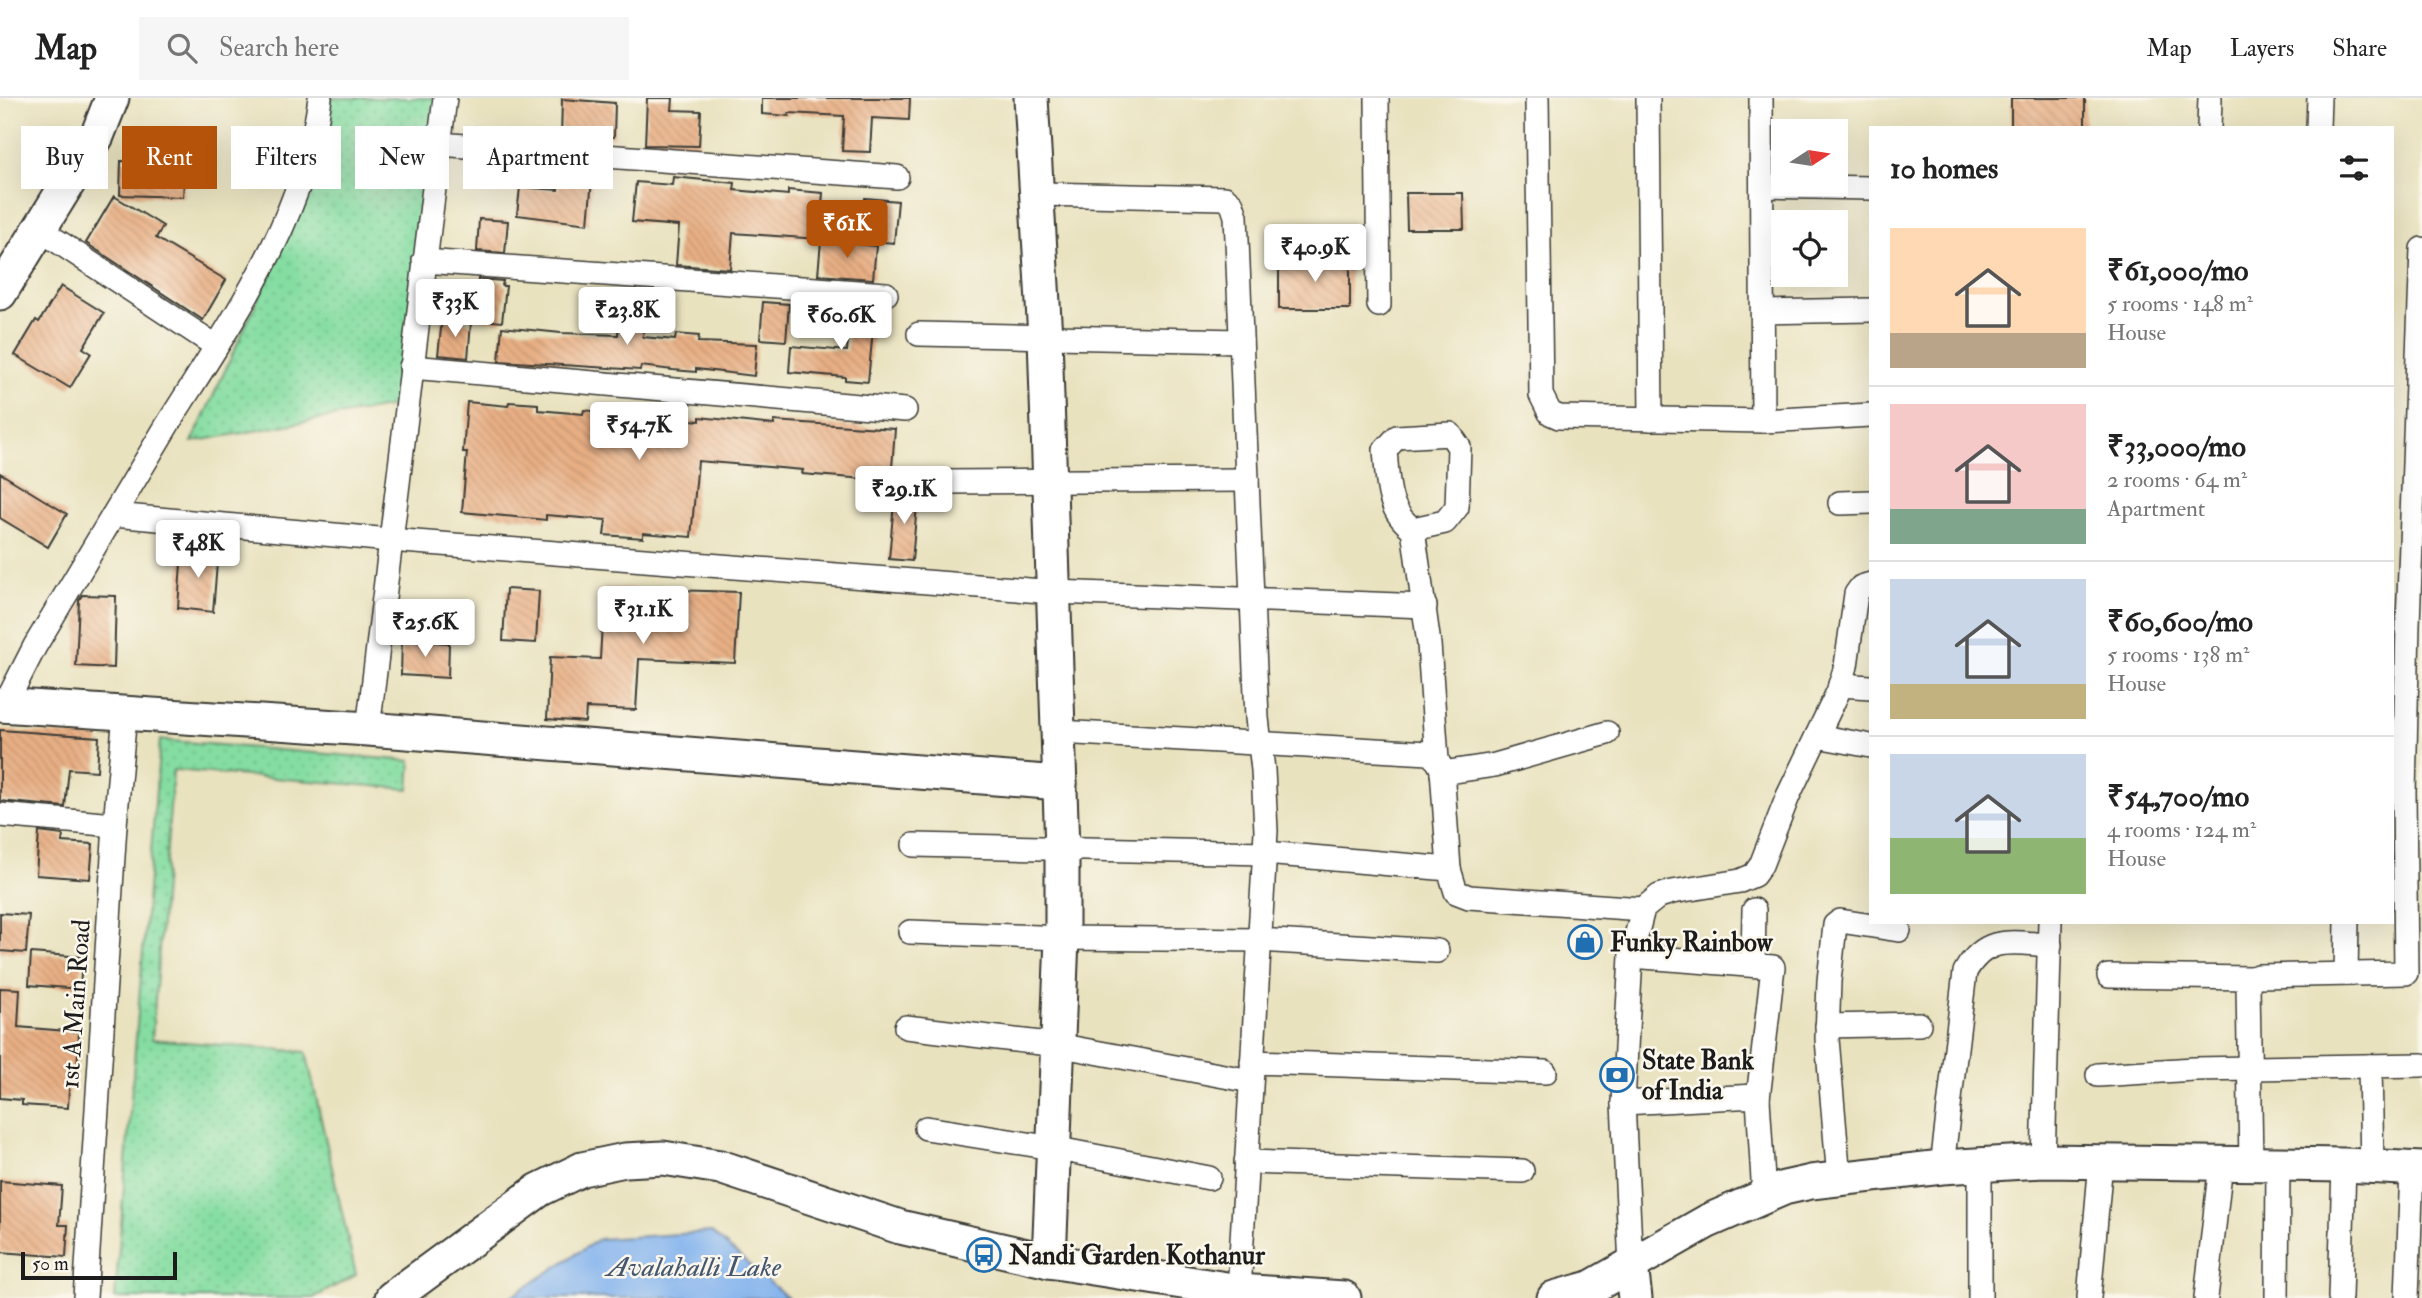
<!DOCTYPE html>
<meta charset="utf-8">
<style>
:root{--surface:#fff;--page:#f6f6f6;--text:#222;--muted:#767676;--line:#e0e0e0;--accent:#b45309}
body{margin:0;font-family:"IM FELL Double Pica",serif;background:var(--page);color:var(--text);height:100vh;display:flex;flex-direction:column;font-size:26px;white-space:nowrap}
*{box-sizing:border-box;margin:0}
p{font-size:23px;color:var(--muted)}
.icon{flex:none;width:38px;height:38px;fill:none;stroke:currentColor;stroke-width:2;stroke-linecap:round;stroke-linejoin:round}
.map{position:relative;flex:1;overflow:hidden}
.side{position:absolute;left:1869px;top:28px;width:525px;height:798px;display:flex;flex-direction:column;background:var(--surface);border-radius:0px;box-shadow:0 7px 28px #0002}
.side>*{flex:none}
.guide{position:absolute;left:21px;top:28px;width:665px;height:63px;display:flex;gap:14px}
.needle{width:46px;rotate:78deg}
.buttons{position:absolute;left:1771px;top:21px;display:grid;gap:14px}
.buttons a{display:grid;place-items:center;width:77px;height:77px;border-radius:0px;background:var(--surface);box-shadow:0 7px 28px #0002;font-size:35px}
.scale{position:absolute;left:21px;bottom:18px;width:156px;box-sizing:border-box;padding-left:7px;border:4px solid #1c1c1c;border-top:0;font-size:19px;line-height:24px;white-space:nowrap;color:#1c1c1c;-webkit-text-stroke:5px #fbf7ec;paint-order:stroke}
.price{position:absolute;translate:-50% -60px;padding:0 16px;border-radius:7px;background:#fff;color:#222;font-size:23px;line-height:46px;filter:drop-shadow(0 2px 4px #0008)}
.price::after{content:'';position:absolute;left:50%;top:42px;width:21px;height:16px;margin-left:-10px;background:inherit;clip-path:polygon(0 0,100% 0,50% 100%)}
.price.current{background:var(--accent);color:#fff}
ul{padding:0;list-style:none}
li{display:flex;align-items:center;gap:21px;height:175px;padding:0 21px}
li+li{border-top:2px solid var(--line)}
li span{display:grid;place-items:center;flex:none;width:196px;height:140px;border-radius:0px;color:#555}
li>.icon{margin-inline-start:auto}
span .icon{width:84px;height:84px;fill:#fffc;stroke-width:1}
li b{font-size:30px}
h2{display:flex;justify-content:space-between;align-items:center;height:84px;padding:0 21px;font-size:30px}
.tag{padding:0 24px;border-radius:0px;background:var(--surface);box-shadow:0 7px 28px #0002;font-size:24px;line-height:63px}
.tag.current{background:var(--accent);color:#fff}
header{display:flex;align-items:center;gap:42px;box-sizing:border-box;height:98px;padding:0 35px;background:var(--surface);border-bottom:2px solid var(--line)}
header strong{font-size:33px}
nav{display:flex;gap:38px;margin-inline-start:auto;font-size:24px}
.search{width:490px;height:63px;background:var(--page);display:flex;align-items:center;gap:18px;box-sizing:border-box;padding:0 24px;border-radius:0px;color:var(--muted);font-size:26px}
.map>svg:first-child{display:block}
</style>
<header>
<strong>Map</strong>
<div class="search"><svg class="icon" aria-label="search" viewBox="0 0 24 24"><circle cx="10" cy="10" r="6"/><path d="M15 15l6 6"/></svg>Search here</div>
<nav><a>Map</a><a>Layers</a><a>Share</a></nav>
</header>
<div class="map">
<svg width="2422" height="1200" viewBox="0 0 2422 1200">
<defs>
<pattern id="park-dots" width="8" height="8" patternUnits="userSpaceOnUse" patternTransform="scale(1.75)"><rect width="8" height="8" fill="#85dda2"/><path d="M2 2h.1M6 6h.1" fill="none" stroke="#72bd8b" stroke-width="1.8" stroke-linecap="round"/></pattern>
<pattern id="building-back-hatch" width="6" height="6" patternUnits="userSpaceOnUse" patternTransform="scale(1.75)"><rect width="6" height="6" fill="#e8af84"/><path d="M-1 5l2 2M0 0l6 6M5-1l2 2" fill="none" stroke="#c69671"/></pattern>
</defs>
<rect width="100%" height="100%" fill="#fbf7ec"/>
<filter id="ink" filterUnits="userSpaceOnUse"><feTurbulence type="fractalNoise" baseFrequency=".0143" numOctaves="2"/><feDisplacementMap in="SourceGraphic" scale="14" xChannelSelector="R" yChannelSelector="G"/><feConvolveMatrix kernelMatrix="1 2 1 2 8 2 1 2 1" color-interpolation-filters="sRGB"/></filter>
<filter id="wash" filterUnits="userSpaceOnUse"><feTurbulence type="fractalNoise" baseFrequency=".00686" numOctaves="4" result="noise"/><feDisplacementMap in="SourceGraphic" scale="28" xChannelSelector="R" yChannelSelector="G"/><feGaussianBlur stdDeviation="1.57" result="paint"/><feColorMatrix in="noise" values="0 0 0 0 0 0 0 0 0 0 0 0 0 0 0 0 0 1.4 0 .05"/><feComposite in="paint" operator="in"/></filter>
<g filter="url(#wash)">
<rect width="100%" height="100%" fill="#e9e2bf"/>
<g fill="url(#park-dots)" stroke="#507c5f" stroke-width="2">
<polygon points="330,0 446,0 405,306 192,344 316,75"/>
<polygon points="160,642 411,663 409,691 173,672 152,941 306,954 356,1177 313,1200 115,1200"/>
</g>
<polygon fill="#82b2ed" stroke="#4f6784" stroke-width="2" points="711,1134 788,1200 509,1200 599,1141"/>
<g id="blocks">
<g fill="url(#building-back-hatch)">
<polygon points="647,0 673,0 672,12 701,13 699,48 645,47"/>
<polygon points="762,0 910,0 909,22 872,20 870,54 842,53 844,18 789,15 789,18 762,16"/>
<rect x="2011" y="0" width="74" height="30"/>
<polygon points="562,1 615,5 614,39 586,38 585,43 561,41"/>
<polygon points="121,63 185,65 183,99 120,97"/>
<polygon points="559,78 592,81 588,126 517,117 520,89 558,92"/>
<polygon points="673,79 735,85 734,92 788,97 788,92 823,95 819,141 733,135 730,171 676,167 679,128 632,124 636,84 672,87"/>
<polygon points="1406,95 1463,95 1464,131 1407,131"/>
<polygon points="114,98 163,128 156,140 226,182 203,222 86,145"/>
<polygon points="865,100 898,103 894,145 861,142"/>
<polygon points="479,121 508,123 505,155 477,153"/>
<polygon points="821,143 876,148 873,181 818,177"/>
<rect x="1279" y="162" width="71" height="49"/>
<polygon points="478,181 503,183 502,188 506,188 502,224 474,221"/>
<polygon points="61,188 104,215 83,250 91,255 70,290 15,257 36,222 39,224"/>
<polygon points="621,194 647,196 643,239 675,242 676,236 699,238 698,244 757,246 754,278 696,271 696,274 673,272 641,268 640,272 499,263 502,229 561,235 618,237"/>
<polygon points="763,204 789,206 786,243 760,241"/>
<polygon points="851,207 875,210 868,284 845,282 845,279 789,274 791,248 847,253"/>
<polygon points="442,222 471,225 468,260 438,257"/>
<polygon points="467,304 508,308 509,304 538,306 538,312 583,316 584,312 659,321 659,319 700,323 700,319 774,327 774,323 895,331 891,383 802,376 803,372 698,363 691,439 643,435 643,440 604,437 606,422 546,417 546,422 462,414 467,354 463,354"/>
<polygon points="0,375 67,416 48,449 0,420"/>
<polygon points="895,393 918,395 912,463 889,461"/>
<polygon points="182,450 218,453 213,514 178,510"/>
<polygon points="604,490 739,494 735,565 639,561 636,612 586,610 585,624 547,621 550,559 600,561"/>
<polygon points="506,491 539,493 536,545 503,543"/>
<polygon points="82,497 116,498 114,570 76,568 79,502"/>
<polygon points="402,542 449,545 448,580 401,577"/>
<polygon points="0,632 99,639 97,673 69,671 65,709 0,703"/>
<polygon points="39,734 63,737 62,744 93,746 90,781 36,777"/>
<polygon points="0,815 29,817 26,855 0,853"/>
<polygon points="31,855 82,859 80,891 29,887"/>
<polygon points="0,890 20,891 18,929 79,934 77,973 70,972 68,1010 22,1007 22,1002 0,1000"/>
<polygon points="0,1083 62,1088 59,1127 68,1127 66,1159 0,1154"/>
</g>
</g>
</g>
<g filter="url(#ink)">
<use href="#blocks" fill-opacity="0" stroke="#3b3a34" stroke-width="2"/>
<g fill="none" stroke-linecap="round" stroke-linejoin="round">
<g stroke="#3b3a34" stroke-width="26">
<g id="street">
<polyline points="1377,0 1379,207"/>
<polyline points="1537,0 1541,297 1550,315 1559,319 1763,323 1871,317"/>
<polyline points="1648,0 1651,321"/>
<polyline points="1761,0 1763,323"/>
<polyline points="2209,30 2210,0"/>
<polyline points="2318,30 2319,0"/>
<polyline points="438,46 897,79"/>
<polyline points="1762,88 1871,90"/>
<polyline points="1038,96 1225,100 1232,106 1236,118 1257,620 1263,672 1266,733 1239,1193"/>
<polyline points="39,131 216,248"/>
<polyline points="424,163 886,196"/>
<polyline points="1763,214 1871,212"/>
<polyline points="919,236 1241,243"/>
<polyline points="411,269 905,312"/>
<polyline points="943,384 1247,382"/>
<polyline points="1840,405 1871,404"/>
<polyline points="114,417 390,442 1054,494 1425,508"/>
<path d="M 1413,431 L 1445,424 L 1457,409 L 1459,349 L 1450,336 L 1397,339 L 1385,352 C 1388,383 1386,412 1413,431 L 1429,546 L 1437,662"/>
<polyline points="1840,587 1871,589"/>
<path d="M 5,607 L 35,548 C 79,475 122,402 166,329 C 230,226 304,123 320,0"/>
<polyline points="368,631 445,0"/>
<polyline points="1059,634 1429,655 1437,662 1442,671 1449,771 1456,794 1469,799 1643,811"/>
<polyline points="1817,638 1871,648"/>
<polyline points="1442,675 1495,667 1607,635"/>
<polyline points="0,717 115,727"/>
<polyline points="914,747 1265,755 1449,771"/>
<polyline points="910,834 1062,840 1259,842 1437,853"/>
<polyline points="1631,858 1773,869 1758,1001"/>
<polyline points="1753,867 1754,812"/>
<polyline points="2346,876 2347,824"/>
<polyline points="2109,878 2252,880"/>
<polyline points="1827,928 1919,926"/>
<polyline points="906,929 1057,947 1251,983"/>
<polyline points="1252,964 1545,974"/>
<polyline points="2370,968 2372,1069"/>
<polyline points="2098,977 2194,971 2422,967"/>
<polyline points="1623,1005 1756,998 1758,1001 1764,1098"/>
<polyline points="926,1030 1053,1050 1209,1080"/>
<polyline points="2043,1063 2050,824"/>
<polyline points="1246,1064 1522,1073"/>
<polyline points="2251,1066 2248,887 2252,880 2258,878 2406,875 2404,695 2408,526 2422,151"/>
<path d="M 1942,1069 L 1965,874 C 1986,836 2013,845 2050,847"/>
<polyline points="1839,1081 1827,941 1829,883 1835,827 1840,823 1899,832"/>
<polyline points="1631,1168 1623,1005 1631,858 1643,811 1659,798 1672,794 1740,783 1754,777 1761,767 1788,698 1838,594 1846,568 1856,496 1861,489 1871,486"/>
<polyline points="85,1200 115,727 125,616"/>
<polyline points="1980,1200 1980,1067"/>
<polyline points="2089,1200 2101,1063"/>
<polyline points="2206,1200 2221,1065"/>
<polyline points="2277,1200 2278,1067"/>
<polyline points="2340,1200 2344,1067"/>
<polyline points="2407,1200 2412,1071"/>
</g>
</g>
<g stroke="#3b3a34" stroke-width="37">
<g id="secondary">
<polyline points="1031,0 1045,239 1062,752 1062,840 1049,1163"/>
<polyline points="0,195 97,38 112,0"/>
<polyline points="0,607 368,631 1060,685"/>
<polyline points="1631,1168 1635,1200"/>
<polyline points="392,1200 539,1092 582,1071 625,1062 663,1060 720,1069 900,1129 1049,1163 1239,1193 1344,1200"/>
<polyline points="1554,1200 1590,1190 1708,1123 1784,1090 1811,1084 1942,1069 2043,1063 2344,1067 2422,1071"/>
</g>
</g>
<use href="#street" stroke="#fff" stroke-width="23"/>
<use href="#secondary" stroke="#fff" stroke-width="33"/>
</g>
</g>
<defs>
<g id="shop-ring" transform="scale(1.75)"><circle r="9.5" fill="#fbf7ec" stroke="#1f6fb2" stroke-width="1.5"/><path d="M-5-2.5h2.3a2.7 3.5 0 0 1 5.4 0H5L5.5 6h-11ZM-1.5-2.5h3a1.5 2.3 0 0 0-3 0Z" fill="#1f6fb2"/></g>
<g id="bank-ring" transform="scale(1.75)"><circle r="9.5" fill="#fbf7ec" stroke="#1f6fb2" stroke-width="1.5"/><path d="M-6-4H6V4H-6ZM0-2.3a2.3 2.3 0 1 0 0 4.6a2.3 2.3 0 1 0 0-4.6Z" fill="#1f6fb2"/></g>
<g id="bus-ring" transform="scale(1.75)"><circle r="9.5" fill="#fbf7ec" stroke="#1f6fb2" stroke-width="1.5"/><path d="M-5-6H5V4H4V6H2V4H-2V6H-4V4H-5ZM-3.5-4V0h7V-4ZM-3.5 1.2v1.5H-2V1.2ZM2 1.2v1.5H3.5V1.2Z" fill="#1f6fb2"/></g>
</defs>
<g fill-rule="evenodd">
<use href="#shop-ring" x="1585" y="844"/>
<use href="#bank-ring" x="1617" y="977"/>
<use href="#bus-ring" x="984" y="1157"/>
</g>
<g text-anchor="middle" stroke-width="5" stroke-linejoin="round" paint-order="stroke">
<g font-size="26" font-weight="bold" fill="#1c1c1c" stroke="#fbf7ec" text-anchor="start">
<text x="1610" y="853">Funky Rainbow</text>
<text x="1642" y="971">State Bank<tspan x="1642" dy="30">of India</tspan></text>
<text x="1009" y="1166">Nandi Garden Kothanur</text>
</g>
<g font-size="26" fill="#1c1c1c" stroke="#fbf7ec">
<text transform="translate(75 906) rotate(-86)" y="9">1st A Main Road</text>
</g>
<g font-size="28" font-style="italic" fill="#455870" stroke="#fbf7ec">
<text x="694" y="1178">Avalahalli Lake</text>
</g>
</g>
</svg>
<div class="buttons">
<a><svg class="needle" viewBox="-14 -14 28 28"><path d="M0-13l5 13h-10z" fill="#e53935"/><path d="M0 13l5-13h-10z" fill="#767676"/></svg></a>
<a><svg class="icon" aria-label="locate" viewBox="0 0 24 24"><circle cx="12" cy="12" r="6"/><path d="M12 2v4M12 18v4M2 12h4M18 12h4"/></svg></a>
</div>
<div class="scale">50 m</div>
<b class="price current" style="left:847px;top:162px">₹61K</b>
<b class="price" style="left:1315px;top:186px">₹40.9K</b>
<b class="price" style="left:455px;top:241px">₹33K</b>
<b class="price" style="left:627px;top:249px">₹23.8K</b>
<b class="price" style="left:841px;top:254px">₹60.6K</b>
<b class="price" style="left:639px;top:364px">₹54.7K</b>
<b class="price" style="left:904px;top:428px">₹29.1K</b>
<b class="price" style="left:198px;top:482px">₹48K</b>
<b class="price" style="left:643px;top:548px">₹31.1K</b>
<b class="price" style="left:425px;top:561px">₹25.6K</b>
<div class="guide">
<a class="tag">Buy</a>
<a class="tag current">Rent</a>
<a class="tag">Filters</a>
<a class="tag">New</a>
<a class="tag">Apartment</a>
</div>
<section class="side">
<h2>10 homes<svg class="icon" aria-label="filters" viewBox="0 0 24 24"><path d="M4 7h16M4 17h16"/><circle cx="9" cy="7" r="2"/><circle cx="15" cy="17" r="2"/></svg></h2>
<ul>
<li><span style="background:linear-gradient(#ffd9b3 75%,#b9a48a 0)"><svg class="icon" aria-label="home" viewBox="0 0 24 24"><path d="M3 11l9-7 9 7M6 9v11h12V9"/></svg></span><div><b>₹61,000/mo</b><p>5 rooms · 148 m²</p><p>House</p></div></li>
<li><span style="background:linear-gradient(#f6c9c9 75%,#7fa58c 0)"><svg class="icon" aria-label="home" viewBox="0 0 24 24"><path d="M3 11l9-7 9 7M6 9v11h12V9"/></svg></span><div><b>₹33,000/mo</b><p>2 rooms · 64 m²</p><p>Apartment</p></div></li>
<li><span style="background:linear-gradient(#c9d6e8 75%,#c2b280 0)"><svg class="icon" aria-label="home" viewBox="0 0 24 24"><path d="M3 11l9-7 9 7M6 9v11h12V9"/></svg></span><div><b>₹60,600/mo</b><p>5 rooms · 138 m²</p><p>House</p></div></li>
<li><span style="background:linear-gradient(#c9d6e8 60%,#8fb573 0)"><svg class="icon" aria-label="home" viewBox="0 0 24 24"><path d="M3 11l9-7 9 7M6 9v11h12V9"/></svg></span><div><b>₹54,700/mo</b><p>4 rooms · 124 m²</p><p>House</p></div></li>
</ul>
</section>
</div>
